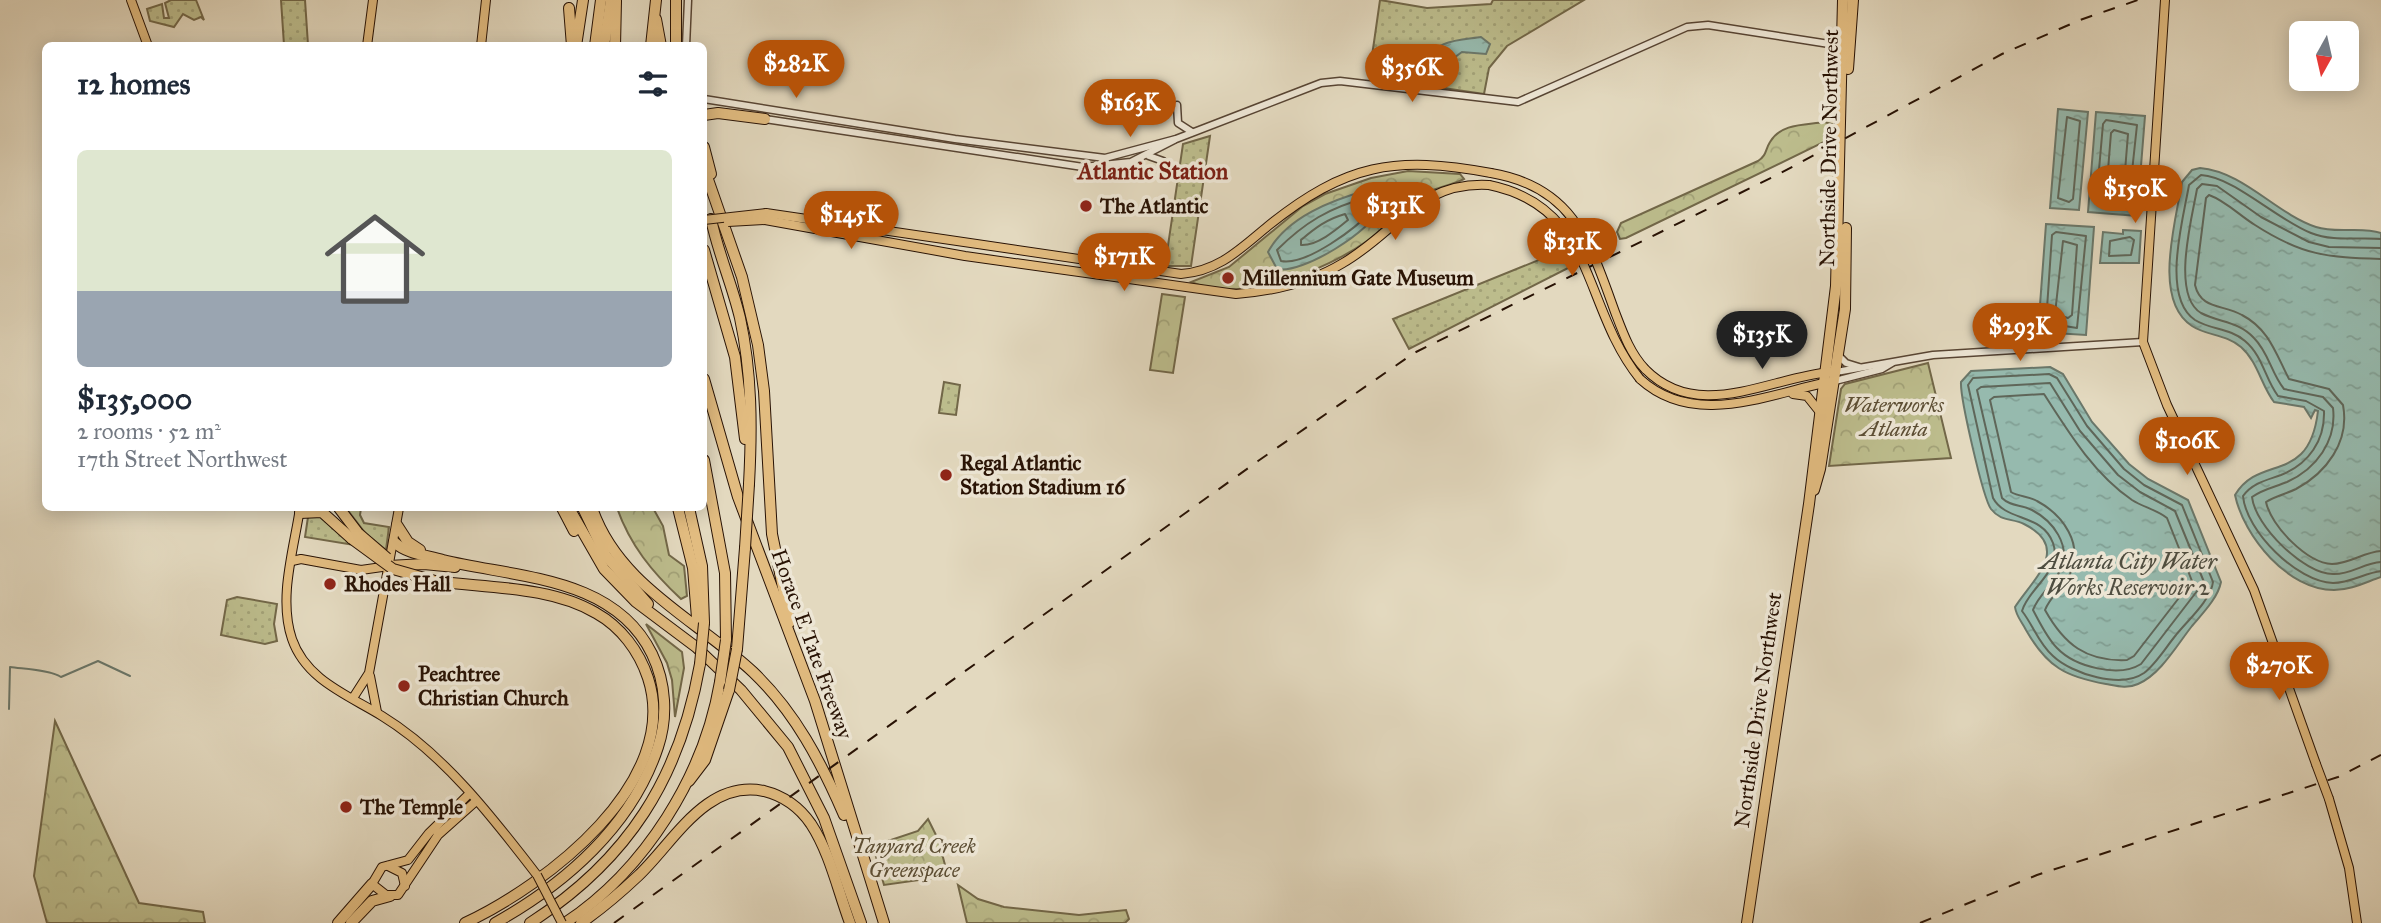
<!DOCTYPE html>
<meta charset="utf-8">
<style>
:root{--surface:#fff;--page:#f6f6f7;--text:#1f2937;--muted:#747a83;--line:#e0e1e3;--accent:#b45309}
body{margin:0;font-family:"IM FELL Great Primer",serif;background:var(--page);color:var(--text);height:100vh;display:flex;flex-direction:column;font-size:26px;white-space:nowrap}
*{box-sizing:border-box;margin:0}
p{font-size:23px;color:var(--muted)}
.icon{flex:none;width:38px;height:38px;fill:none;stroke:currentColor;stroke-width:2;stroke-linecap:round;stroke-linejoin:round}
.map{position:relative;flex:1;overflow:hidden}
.drawer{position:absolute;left:42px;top:42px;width:665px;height:469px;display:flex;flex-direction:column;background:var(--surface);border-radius:10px;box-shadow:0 4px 18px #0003}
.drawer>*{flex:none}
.needle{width:46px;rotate:188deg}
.buttons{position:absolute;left:2289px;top:21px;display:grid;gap:14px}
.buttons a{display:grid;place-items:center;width:70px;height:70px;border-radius:10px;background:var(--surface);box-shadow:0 4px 18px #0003;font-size:35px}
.price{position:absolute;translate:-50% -60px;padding:0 16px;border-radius:24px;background:var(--accent);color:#fff;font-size:23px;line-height:46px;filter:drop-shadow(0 2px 4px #0008)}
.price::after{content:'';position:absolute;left:50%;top:42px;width:21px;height:16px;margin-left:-10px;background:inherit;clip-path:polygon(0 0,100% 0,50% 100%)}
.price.selected{background:#222;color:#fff}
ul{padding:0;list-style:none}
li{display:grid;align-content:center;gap:14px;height:371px;padding:0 35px}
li+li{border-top:2px solid var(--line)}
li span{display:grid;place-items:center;height:217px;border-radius:10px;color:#555}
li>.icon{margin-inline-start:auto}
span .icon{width:126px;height:126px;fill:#fffc;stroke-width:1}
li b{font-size:30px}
h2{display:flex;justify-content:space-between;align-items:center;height:84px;padding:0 35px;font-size:30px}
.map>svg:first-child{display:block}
</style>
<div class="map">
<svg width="2381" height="923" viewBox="0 0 2381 923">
<defs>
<pattern id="grass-dots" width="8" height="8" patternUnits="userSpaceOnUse" patternTransform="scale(1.75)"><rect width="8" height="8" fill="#bcbc8c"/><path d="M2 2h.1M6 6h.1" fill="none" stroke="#a2a177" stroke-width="1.8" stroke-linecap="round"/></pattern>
<pattern id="forest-crowns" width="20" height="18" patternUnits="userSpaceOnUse" patternTransform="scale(1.75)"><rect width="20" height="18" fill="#bcbc8c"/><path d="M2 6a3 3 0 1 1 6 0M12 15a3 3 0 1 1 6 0" fill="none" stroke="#a2a177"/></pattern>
<pattern id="water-ripples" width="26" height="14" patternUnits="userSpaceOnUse" patternTransform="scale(1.75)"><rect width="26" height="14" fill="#96baae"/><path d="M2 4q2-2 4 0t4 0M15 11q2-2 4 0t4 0" fill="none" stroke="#819f94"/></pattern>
</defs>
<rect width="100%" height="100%" fill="#e3d9bf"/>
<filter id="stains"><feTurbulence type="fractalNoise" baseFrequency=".00286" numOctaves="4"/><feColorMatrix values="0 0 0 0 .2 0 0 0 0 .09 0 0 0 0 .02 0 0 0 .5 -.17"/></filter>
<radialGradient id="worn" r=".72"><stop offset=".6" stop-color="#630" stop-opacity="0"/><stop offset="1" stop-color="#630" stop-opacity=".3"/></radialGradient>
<g fill="url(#grass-dots)" stroke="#726748" stroke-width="2">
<polygon points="171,0 196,0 204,20 201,17 194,20 183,14 174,27 150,21 147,9 162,4 164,18 169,18 165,3"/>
<polygon points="281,0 305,0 308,45 284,45"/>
<polygon points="1380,0 1427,8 1491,4 1493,0 1584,0 1507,46 1489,68 1484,94 1369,77"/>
<polygon points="1210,136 1191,266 1165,266 1183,144"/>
<polygon points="1566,249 1574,265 1409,349 1393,319"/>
<polygon points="944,382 960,385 956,415 939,413"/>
<polygon points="346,508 361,508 360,515 364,523 389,527 386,550 366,534"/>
<polygon points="318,513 354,545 305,537 308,517"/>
<polygon points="237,597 277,604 274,624 277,641 265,644 221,635 227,600"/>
</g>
<g fill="url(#forest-crowns)" stroke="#726748" stroke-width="2">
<path d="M 1824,122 L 1836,125 L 1837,131 L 1826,141 L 1626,238 L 1620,239 L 1617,232 L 1621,223 L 1758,161 C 1767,155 1765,150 1770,142 C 1781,123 1806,125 1824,122 Z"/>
<path d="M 1408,171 L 1460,174 L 1464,179 C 1448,187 1430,188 1415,199 C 1398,210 1384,229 1367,241 C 1325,271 1242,304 1191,282 L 1229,267 L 1303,206 L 1325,194 L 1371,178 Z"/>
<polygon points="1162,294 1185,297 1173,373 1150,370"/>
<polygon points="1928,363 1951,458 1829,466 1841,389 1845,384"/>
<path d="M 617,508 L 653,508 L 663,526 L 669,555 L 684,566 L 687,596 L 681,599 C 652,572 630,545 617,508 Z"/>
<polygon points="646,624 682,652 684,668 675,717 672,680 667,663"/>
<polygon points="55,721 139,903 203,912 205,923 47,923 34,876"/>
<polygon points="928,819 938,839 948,876 884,885 873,846 918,831"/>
<polygon points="958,885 978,899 1004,907 1079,915 1126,910 1129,919 1125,923 967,923"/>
</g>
<g fill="url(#water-ripples)" stroke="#6a776a" stroke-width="2">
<path d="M 1481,37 L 1490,44 L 1486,54 L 1462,52 L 1440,68 L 1431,65 C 1429,39 1463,40 1481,37 Z"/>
<polygon points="2058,109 2088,112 2079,210 2050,208"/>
<polygon points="2096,112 2145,116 2137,216 2088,212"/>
<path d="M 2200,168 C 2244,172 2275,213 2316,227 C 2337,234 2361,226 2381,233 L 2381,577 C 2366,582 2351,590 2334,590 C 2288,590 2244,537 2235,495 C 2260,453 2309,486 2318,411 L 2315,410 L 2311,418 L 2304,407 L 2274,402 C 2261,385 2258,362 2241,347 C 2226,334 2207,336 2192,326 C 2152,300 2176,221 2182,182 L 2192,170 Z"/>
<path d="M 1368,190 L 1374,191 L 1381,206 C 1374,230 1301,275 1277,269 L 1268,252 C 1287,217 1332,200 1368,190 Z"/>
<polygon points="2046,224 2094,227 2086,335 2038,332"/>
<polygon points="2123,230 2141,231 2139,263 2100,263 2103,232 2123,234"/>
<path d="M 2050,367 L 2063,374 L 2092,422 L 2129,464 L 2148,479 L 2188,500 L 2221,582 C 2218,598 2202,614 2192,626 C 2177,645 2160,675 2138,684 C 2127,689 2117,686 2106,684 C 2066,677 2047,667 2026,630 C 2022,622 2016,616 2015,607 C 2033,579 2072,548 2024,524 C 2012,518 2001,522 1991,509 C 1983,498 1960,398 1961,382 L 1971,371 Z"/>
</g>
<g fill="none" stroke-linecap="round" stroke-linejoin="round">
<g stroke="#5f6659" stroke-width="2">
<polygon points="2067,117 2080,121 2073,199 2069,202 2058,198"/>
<polygon points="2106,120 2137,125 2128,209 2096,204 2103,124"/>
<polygon points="2114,130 2128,134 2123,196 2120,199 2106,195 2111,133"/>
<path d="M 1367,198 L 1373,209 C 1357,228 1306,266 1281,261 L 1277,250 C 1304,223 1330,207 1367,198 Z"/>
<path d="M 1345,214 L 1348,220 C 1336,230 1317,246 1301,245 L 1301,240 C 1315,228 1327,219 1345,214 Z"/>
<polygon points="2056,232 2086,236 2077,328 2046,323 2052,235"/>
<polygon points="2130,237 2134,240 2131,255 2109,256 2110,241"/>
<path d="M 2381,239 C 2358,237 2333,242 2311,233 C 2276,219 2234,177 2201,175 L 2189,185 C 2183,220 2161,297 2195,320 C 2211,330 2230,328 2245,341 C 2263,356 2265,379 2278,396 L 2306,401 L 2324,411 C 2325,440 2309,464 2281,475 C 2267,480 2252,483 2243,496 C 2246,531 2297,582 2333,583 C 2350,583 2365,573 2381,571"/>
<polygon points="2063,241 2077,245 2072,315 2068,318 2055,314"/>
<path d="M 2381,248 L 2329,247 L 2309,242 L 2261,217 L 2217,186 L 2202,184 L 2197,189 C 2192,218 2171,295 2201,313 C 2220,323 2238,321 2254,338 C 2269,353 2271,373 2284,389 L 2323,397 L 2333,408 C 2337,441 2316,469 2287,482 C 2275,487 2263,489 2252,497 C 2255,526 2304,574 2333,574 C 2350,575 2364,563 2381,562"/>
<path d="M 2381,259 C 2327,257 2303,256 2255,225 C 2240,216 2226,201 2209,195 L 2206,198 L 2195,285 C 2201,310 2223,304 2242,315 C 2269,329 2276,354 2289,379 L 2329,389 L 2343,405 C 2350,442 2326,473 2296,489 C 2286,494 2275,496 2266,502 C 2271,526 2307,563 2332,564 C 2349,564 2364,552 2381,551"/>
<path d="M 2049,374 L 2057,378 L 2087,426 L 2124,469 L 2144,485 L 2182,505 L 2213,582 C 2211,600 2187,621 2176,635 C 2166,647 2156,664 2144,673 C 2121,689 2072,674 2053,656 C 2039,644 2033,625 2022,611 C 2029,587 2063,571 2053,543 C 2042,513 2006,522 1993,498 L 1968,385 L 1973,378 Z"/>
<path d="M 2050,383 L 2080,431 L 2118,475 L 2140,492 L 2175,511 L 2204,582 L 2141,664 C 2119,678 2075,667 2057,648 C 2047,638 2040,623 2033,610 C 2038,595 2054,584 2061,569 C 2071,545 2053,521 2032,510 C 2021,504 2011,507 2002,498 L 1977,390 L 1981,387 Z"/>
<path d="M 2044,394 C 2069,433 2094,474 2132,500 C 2143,507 2157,510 2167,518 L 2192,581 L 2134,656 L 2127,660 C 2086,662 2064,644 2045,610 C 2050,597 2063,587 2070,574 C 2084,544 2063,515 2037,501 C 2029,496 2019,497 2011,492 L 1990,400 L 1994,397 Z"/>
</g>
<path stroke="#6a776a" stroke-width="2" d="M 9,709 L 10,667 C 24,669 51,670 61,677 L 98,661 L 130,676"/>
<g stroke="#574433" stroke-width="9">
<g id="minor">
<polyline points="686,46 688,0"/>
<polyline points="704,99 955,139 1105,158 1176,139 1321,83 1340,81 1518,102 1687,27 1708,25 1842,46"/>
<polyline points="1177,105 1178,123 1192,132"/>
<polyline points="765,119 1083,167 1131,162 1174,140"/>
<polyline points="1149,156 1163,161 1171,171"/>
<polyline points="1839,356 1846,363 1859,367"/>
<polyline points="1836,372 1933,355 2143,342"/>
<polyline points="1835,381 1882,369 1892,363"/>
</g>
</g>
<g stroke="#281204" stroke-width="10">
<g id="major">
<polyline points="131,0 148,46"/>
<polyline points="2165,0 2143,342 2167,405 2254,590 2316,764"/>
<polyline points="367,46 373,0"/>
<polyline points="481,46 486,0"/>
<path d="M 766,213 L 1181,274 C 1219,271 1240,249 1268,226 C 1345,164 1395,155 1491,173"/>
<path d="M 765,220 L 965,256 L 1236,294 C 1275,291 1310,283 1343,263 C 1397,232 1419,181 1489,185"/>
<path d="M 1645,369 C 1698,423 1768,378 1830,372"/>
<path d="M 1640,379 C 1694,428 1765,395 1828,382"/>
<polyline points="1793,394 1807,396 1819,411"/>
<path d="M 300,508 C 294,549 278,598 292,639 C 306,680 348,695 382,716 C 444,754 493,818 537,875"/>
<polyline points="292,561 301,559 361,570 389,566"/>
<polyline points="370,676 377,712"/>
<polyline points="353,698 369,673 399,508"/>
<polyline points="469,794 429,833 408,860 382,867 372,884 386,895 398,895 438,835 475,802"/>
<polyline points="2329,799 2349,868 2357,923"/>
<polyline points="388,866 402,873 405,886"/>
</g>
</g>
<g stroke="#281204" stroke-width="12">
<g id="highway">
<polyline points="569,8 572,46"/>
<polyline points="656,19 661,46"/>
<polyline points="576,46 583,0"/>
<polyline points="595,46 601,0"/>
<polyline points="604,46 611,0"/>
<polyline points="615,46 616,1"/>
<polyline points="651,46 656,0"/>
<polyline points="676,46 676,0"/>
<polyline points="1848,69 1853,0"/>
<polyline points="704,115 718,113 765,119"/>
<polyline points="704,147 711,174"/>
<polyline points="704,168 742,277 758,345 764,391 772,534 790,622"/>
<path d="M 711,219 C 718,253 732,284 740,318 C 752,373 752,428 749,484"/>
<polyline points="704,250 735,357 745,439"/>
<polyline points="704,379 738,497 815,701 884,923"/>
<polyline points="704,460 725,573 726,640"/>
<polyline points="1814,490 1820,469 1845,309 1846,228"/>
<polyline points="339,508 358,533"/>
<polyline points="562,508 574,531"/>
<polyline points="569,508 604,569 636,602 696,647 741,690 788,747 824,818 861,923"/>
<polyline points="583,508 606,556 648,604"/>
<path d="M 592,508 C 618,585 696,619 753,672 C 795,712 821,762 844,815"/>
<polyline points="678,508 693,568 697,618"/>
<polyline points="689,508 702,566 704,623"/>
<polyline points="300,513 322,512 352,539"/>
<polyline points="397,525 408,542 420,550"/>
<path d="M 394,542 C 407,554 426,555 443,560 C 516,578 614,576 652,654 C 666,683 668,717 658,747 C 632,826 565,884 495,923"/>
<polyline points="389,566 424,564 455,567"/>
<path d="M 435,581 C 486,588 551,586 596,613 C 621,627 639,651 648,678 C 682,782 546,885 465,923"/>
<polyline points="737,649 745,548"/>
<polyline points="689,781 705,760 729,690"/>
<polyline points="338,923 372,884"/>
<polyline points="351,923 372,901 390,896"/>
<path d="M 530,923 C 628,860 680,778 700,664"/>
<path d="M 565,923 C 645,870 704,776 720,682"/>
<path d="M 581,923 C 601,909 620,893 638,876 C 674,842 706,779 764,791 C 784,796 800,808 811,824 C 830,853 838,891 850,923"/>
<polyline points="1747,923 1809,504 1836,286 1843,0"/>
</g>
</g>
<use href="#minor" stroke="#ede6d5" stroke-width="6"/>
<use href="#major" stroke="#e2bc80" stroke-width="8"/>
<use href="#highway" stroke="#e2bc80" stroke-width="10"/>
<g stroke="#281204" stroke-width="2" stroke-dasharray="12 12" stroke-linecap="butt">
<polyline points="614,923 1258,461 1414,353 1777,175 2002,54 2080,20 2138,0"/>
<polyline points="1920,923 2037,875 2338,777 2381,755"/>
</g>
<g stroke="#281204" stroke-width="10" stroke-linecap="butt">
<g id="major-bridge">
<path d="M 1491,173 C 1574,187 1590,243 1615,312 C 1623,333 1630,353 1645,369"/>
<path d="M 1489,185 C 1597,207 1581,306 1640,379"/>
<polyline points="704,220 766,213"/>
<polyline points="728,222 765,220"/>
<polyline points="2316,764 2329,799"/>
<polyline points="537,875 562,923"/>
</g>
</g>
<g stroke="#281204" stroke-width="12" stroke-linecap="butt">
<g id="highway-bridge">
<polyline points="358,533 387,558"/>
<polyline points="352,539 393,569 435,581"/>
<polyline points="745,548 749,484"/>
<polyline points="700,664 704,623"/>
<polyline points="720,682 726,640"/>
<polyline points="729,690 737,649"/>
</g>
</g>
<use href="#major-bridge" stroke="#e2bc80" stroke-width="8"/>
<use href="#highway-bridge" stroke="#e2bc80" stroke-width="10"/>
</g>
<g fill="#8f2418" stroke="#ede6d5" stroke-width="2.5">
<circle cx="1086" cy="206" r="7"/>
<circle cx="1228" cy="278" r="7"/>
<circle cx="946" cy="475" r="7"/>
<circle cx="330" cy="584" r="7"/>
<circle cx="404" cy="686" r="7"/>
<circle cx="346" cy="807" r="7"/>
</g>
<g text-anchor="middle" stroke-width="7" stroke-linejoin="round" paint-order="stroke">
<g font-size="21" fill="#281204" stroke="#ede6d5">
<text transform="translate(1829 148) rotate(-89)" y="7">Northside Drive Northwest</text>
<text transform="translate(812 644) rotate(70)" y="7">Horace E Tate Freeway</text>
<text transform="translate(1758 710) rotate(-82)" y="7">Northside Drive Northwest</text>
</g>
<g font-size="21" font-weight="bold" fill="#281204" stroke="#ede6d5" text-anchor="start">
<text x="1100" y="213">The Atlantic</text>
<text x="1242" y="285">Millennium Gate Museum</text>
<text x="960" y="470">Regal Atlantic<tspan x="960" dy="24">Station Stadium 16</tspan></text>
<text x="344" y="591">Rhodes Hall</text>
<text x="418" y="681">Peachtree<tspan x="418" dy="24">Christian Church</tspan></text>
<text x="360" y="814">The Temple</text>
</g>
<g font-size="21" font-style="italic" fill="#5c4e34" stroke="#ede6d5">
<text x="1894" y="412">Waterworks<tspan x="1894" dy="24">Atlanta</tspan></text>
<text x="914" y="853">Tanyard Creek<tspan x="914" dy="24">Greenspace</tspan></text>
</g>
<g font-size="23" font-weight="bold" fill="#7a1f14" stroke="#ede6d5">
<text x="1153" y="179">Atlantic Station</text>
</g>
<g font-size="23" font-style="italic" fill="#4e4d40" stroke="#ede6d5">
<text x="2128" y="569">Atlanta City Water<tspan x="2128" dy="26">Works Reservoir 2</tspan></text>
</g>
</g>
<rect width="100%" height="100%" filter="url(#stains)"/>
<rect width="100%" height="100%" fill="url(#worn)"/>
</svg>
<div class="buttons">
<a><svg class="needle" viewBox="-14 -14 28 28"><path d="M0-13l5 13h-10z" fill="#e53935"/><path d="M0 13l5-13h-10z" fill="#747a83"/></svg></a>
</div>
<b class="price" style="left:796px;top:100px">$282K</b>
<b class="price" style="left:1412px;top:104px">$356K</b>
<b class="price" style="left:1130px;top:139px">$163K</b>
<b class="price" style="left:2135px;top:225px">$150K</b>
<b class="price" style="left:1395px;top:242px">$131K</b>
<b class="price" style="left:851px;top:251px">$145K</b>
<b class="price" style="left:1572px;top:278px">$131K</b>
<b class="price" style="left:1124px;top:293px">$171K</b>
<b class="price" style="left:2020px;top:363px">$293K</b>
<b class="price selected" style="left:1762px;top:371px">$135K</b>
<b class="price" style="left:2187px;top:477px">$106K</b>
<b class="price" style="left:2279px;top:702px">$270K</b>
<section class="drawer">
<h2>12 homes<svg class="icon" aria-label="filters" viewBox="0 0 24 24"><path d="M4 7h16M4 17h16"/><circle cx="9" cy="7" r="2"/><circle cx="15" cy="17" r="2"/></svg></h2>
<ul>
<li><span style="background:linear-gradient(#dfe7d0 65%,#9aa5b1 0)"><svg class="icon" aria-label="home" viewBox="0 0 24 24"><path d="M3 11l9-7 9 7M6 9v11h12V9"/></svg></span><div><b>$135,000</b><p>2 rooms · 52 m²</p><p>17th Street Northwest</p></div></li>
</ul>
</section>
</div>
